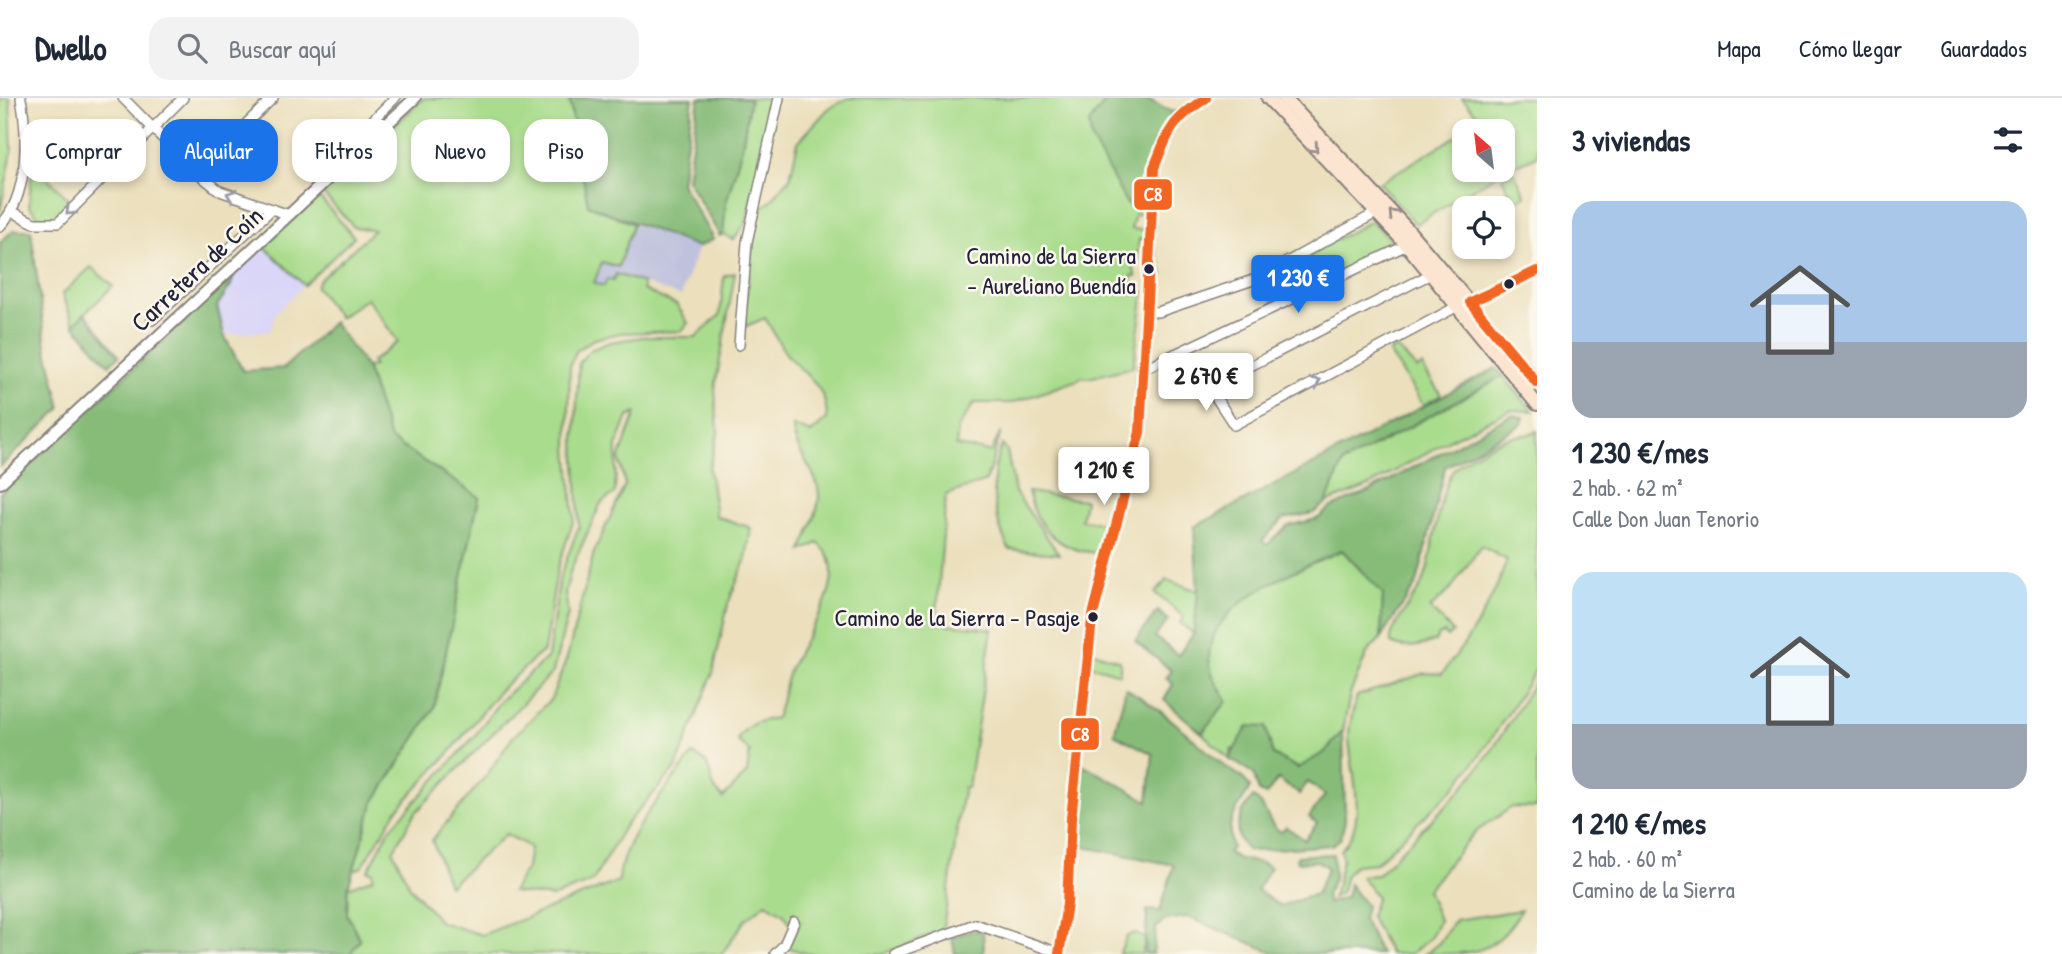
<!DOCTYPE html>
<html lang="es">
<meta charset="utf-8">
<style>
:root{--surface:#fff;--page:#f2f2f3;--text:#1f2937;--muted:#747a83;--line:#e0e1e3;--accent:#1a73e8}
body{margin:0;font-family:"Patrick Hand",sans-serif;background:var(--page);color:var(--text);height:100vh;display:flex;flex-direction:column;font-size:26px;white-space:nowrap}
*{box-sizing:border-box;margin:0}
p{font-size:23px;color:var(--muted)}
.icon{flex:none;width:38px;height:38px;fill:none;stroke:currentColor;stroke-width:2;stroke-linecap:round;stroke-linejoin:round}
.map{position:relative;flex:1;overflow:hidden}
.panel{display:flex;flex-direction:column;background:var(--surface);width:525px}
.panel>*{flex:none}
.banner{position:absolute;left:21px;top:21px;width:665px;height:63px;display:flex;gap:14px}
.needle{width:46px;rotate:332deg}
.fabs{position:absolute;left:1452px;top:21px;display:grid;gap:14px}
.fabs a{display:grid;place-items:center;width:63px;height:63px;border-radius:14px;background:var(--surface);box-shadow:0 4px 10px #0003;font-size:35px}
.price{position:absolute;translate:-50% -60px;padding:0 16px;border-radius:7px;background:#fff;color:#222;font-size:23px;line-height:46px;filter:drop-shadow(0 2px 4px #0008)}
.price::after{content:'';position:absolute;left:50%;top:42px;width:21px;height:16px;margin-left:-10px;background:inherit;clip-path:polygon(0 0,100% 0,50% 100%)}
.price.selected{background:var(--accent);color:#fff}
ul{padding:0;list-style:none}
li{display:grid;align-content:center;gap:14px;height:371px;padding:0 35px}
li span{display:grid;place-items:center;height:217px;border-radius:21px;color:#555}
li>.icon{margin-inline-start:auto}
span .icon{width:126px;height:126px;fill:#fffc;stroke-width:1}
li b{font-size:30px}
h2{display:flex;justify-content:space-between;align-items:center;height:84px;padding:0 35px;font-size:30px}
.tag{padding:0 24px;border-radius:21px;background:var(--surface);box-shadow:0 4px 10px #0003;font-size:24px;line-height:63px}
.tag.selected{background:var(--accent);color:#fff}
header{display:flex;align-items:center;gap:42px;box-sizing:border-box;height:98px;padding:0 35px;background:var(--surface);border-bottom:2px solid var(--line)}
header strong{font-size:33px}
nav{display:flex;gap:38px;margin-inline-start:auto;font-size:24px}
.search{width:490px;height:63px;background:var(--page);display:flex;align-items:center;gap:18px;box-sizing:border-box;padding:0 24px;border-radius:21px;color:var(--muted);font-size:26px}
main{display:flex;flex:1;min-height:0}
.map>svg:first-child{display:block}
</style>
<header>
<strong>Dwello</strong>
<div class="search"><svg class="icon" aria-label="search" viewBox="0 0 24 24"><circle cx="10" cy="10" r="6"/><path d="M15 15l6 6"/></svg>Buscar aquí</div>
<nav><a>Mapa</a><a>Cómo llegar</a><a>Guardados</a></nav>
</header>
<main>
<div class="map">
<svg width="1537" height="856" viewBox="0 0 1537 856">
<rect width="100%" height="100%" fill="#fbf7ec"/>
<filter id="ink" filterUnits="userSpaceOnUse"><feTurbulence type="fractalNoise" baseFrequency=".0143" numOctaves="2"/><feDisplacementMap in="SourceGraphic" scale="14" xChannelSelector="R" yChannelSelector="G"/><feConvolveMatrix kernelMatrix="1 2 1 2 8 2 1 2 1" color-interpolation-filters="sRGB"/></filter>
<filter id="wash" filterUnits="userSpaceOnUse"><feTurbulence type="fractalNoise" baseFrequency=".00686" numOctaves="4" result="noise"/><feDisplacementMap in="SourceGraphic" scale="28" xChannelSelector="R" yChannelSelector="G"/><feGaussianBlur stdDeviation="1.57" result="paint"/><feColorMatrix in="noise" values="0 0 0 0 0 0 0 0 0 0 0 0 0 0 0 0 0 1.4 0 .05"/><feComposite in="paint" operator="in"/></filter>
<g filter="url(#wash)">
<rect width="100%" height="100%" fill="#ebdfbc"/>
<polygon fill="#dad6f7" points="264,148 304,187 275,216 270,233 224,237 217,207 231,187 234,176"/>
<polygon fill="#c0c2dd" points="633,126 698,149 681,198 616,176 613,184 604,188 594,185 601,163 618,169"/>
<g fill="#a9dc8c" stroke="#667f64" stroke-width="2" fill-rule="evenodd">
<polygon points="0,0 10,0 12,54 0,114"/>
<polygon points="424,0 569,0 588,107 633,126 618,169 602,164 594,185 604,188 607,181 613,183 616,176 643,185 643,192 677,207 688,225 682,233 620,235 594,241 577,252 570,267 568,349 574,421 557,472 544,552 500,592 451,653 396,713 362,769 353,773 373,706 434,610 479,399 390,341 366,269 374,268 371,264 398,244 367,200 339,220 316,189 318,183 374,132 354,129 322,95"/>
<polygon points="750,0 773,0 746,125 733,142 723,136 726,105 742,49"/>
<path d="M 848,0 L 1108,0 L 1089,25 L 1127,106 L 1143,112 L 1145,117 L 1135,116 L 1131,131 L 1145,132 L 1146,141 L 1139,141 L 1137,167 L 1133,169 L 1136,178 L 1132,178 L 1131,185 L 1135,186 L 1135,193 L 1144,194 L 1133,269 L 1088,280 L 1081,279 L 1078,282 L 1012,305 L 974,305 L 958,330 L 956,348 L 991,354 L 1001,334 L 986,383 L 946,397 L 936,525 L 992,531 L 968,689 L 964,689 C 954,737 952,785 942,833 L 882,856 L 808,856 L 786,849 L 801,824 L 793,822 L 790,825 L 783,815 L 766,805 L 745,822 L 722,856 L 350,856 L 360,842 L 347,816 L 348,790 L 373,780 L 373,774 L 368,773 L 389,732 L 474,639 L 500,603 L 548,559 L 560,479 L 579,428 L 575,342 L 579,265 L 590,252 L 610,244 L 642,239 L 696,239 L 720,217 L 724,178 L 735,175 L 715,291 L 718,335 L 709,370 L 716,418 L 751,430 L 746,460 L 728,506 L 713,575 L 676,670 L 625,727 L 593,783 L 553,799 L 512,794 L 527,770 L 530,749 L 506,736 L 449,788 L 432,742 L 486,678 L 512,640 L 551,601 L 567,560 L 594,454 L 625,387 L 619,361 L 636,315 L 628,319 L 617,347 L 615,395 L 601,405 L 571,471 L 565,495 L 568,516 L 553,574 L 415,715 L 393,753 L 410,789 L 440,824 L 482,837 L 619,783 C 622,736 666,693 693,656 L 707,665 L 714,690 L 723,700 L 747,675 L 750,654 L 737,642 C 747,626 757,623 776,620 C 783,604 783,588 789,573 C 801,539 858,478 818,445 L 802,453 C 807,437 818,416 819,400 C 820,374 793,354 793,328 L 811,335 L 827,321 C 827,287 807,280 788,258 C 779,247 773,232 765,220 L 744,229 L 749,170 L 758,112 L 770,104 L 790,80 L 798,44 L 828,11 Z"/>
<path d="M 1462,0 L 1537,0 L 1537,58 L 1503,73 L 1416,126 L 1379,85 L 1458,37 L 1478,18 ZM 1465,33 L 1503,33 L 1503,72 L 1465,72 Z"/>
<polygon points="246,30 272,59 250,79 226,52"/>
<polygon points="45,42 59,57 42,74 72,105 52,121 39,119 29,108 33,54"/>
<polygon points="1514,74 1526,98 1514,104 1502,79"/>
<polygon points="316,100 321,101 354,139 304,187 264,148"/>
<polygon points="1371,123 1398,149 1276,208 1258,183"/>
<polygon points="91,169 113,188 74,226 62,196"/>
<polygon points="1397,250 1417,271 1422,268 1441,297 1423,307 1389,254"/>
<polygon points="1503,278 1533,313 1510,312 1456,338 1369,388 1326,405 1343,365"/>
<path d="M 1537,333 L 1537,570 L 1488,646 L 1456,688 L 1376,765 L 1355,767 L 1346,777 L 1341,795 L 1332,800 C 1340,786 1337,774 1343,761 L 1340,752 C 1370,727 1351,675 1349,641 C 1348,627 1354,611 1357,598 L 1425,575 L 1442,576 C 1470,540 1492,506 1507,462 L 1481,448 L 1450,492 L 1430,510 L 1453,534 L 1447,539 L 1445,535 L 1438,537 L 1435,543 C 1422,548 1405,552 1391,545 C 1388,529 1419,497 1425,479 C 1434,454 1439,387 1455,370 C 1464,361 1500,340 1512,339 C 1523,337 1527,338 1537,333 Z"/>
<path d="M 1002,347 L 1007,353 L 1015,394 L 1059,456 L 1009,451 C 993,421 988,379 1002,347 Z"/>
<path d="M 1028,394 L 1085,402 L 1081,422 L 1109,426 L 1103,454 C 1064,457 1037,432 1028,394 Z"/>
<path d="M 1342,452 L 1383,496 L 1381,540 L 1367,555 L 1350,596 L 1343,633 L 1325,654 L 1298,670 L 1273,657 L 1232,651 L 1229,661 L 1202,635 L 1227,603 C 1223,595 1217,588 1213,579 C 1186,510 1297,473 1342,452 Z"/>
<polygon points="1167,482 1198,493 1194,536 1180,525 1184,519 1155,495"/>
<polygon points="1091,553 1120,563 1120,576 1089,567"/>
<polygon points="1537,580 1537,710 1512,709 1474,735 1427,792 1439,822 1431,839 1411,856 1390,856 1370,818 1377,799 1361,778 1377,777 1461,692 1493,651"/>
<path d="M 1521,812 C 1495,856 1476,856 1425,856 L 1439,845 L 1455,822 Z"/>
<polygon points="1134,835 1145,840 1142,856 1119,856 1127,838"/>
</g>
<g fill="#86bc78" stroke="#546f5a" stroke-width="2">
<polygon points="569,0 693,0 681,85 713,141 698,149 588,107"/>
<polygon points="699,0 750,0 742,49 726,105 723,136 720,138 687,81"/>
<path d="M 1108,0 C 1120,0 1137,0 1149,2 C 1158,6 1163,12 1174,14 C 1152,44 1146,74 1143,112 L 1127,106 L 1091,41 L 1089,25 Z"/>
<polygon points="14,132 31,132 46,248 61,310 0,369 0,144"/>
<polygon points="234,176 231,187 217,208 224,237 243,273 284,270 333,224 366,269 390,341 479,399 434,610 373,706 348,790 347,816 360,842 350,856 0,856 0,395"/>
<polygon points="85,215 119,258 109,267 74,227"/>
<path d="M 1496,270 L 1503,278 L 1343,365 L 1326,405 L 1313,415 L 1283,421 L 1262,443 L 1267,447 L 1287,428 L 1317,421 L 1331,409 L 1370,393 L 1511,317 L 1524,319 L 1522,326 L 1445,369 L 1417,485 L 1381,540 L 1383,496 L 1342,452 C 1297,473 1185,511 1214,580 C 1217,588 1223,595 1227,603 L 1202,635 L 1164,602 L 1173,586 L 1166,580 L 1172,573 L 1135,543 L 1158,513 L 1168,522 L 1155,539 L 1178,557 L 1194,535 L 1198,493 L 1194,429 Z"/>
<path d="M 1126,590 C 1166,613 1187,637 1222,666 C 1233,675 1244,677 1250,690 C 1236,716 1225,719 1232,750 L 1228,754 C 1241,767 1258,759 1270,770 L 1257,792 L 1280,808 L 1316,796 L 1328,770 L 1318,763 L 1298,764 L 1296,761 L 1298,758 L 1333,756 L 1334,781 L 1326,797 L 1328,806 L 1346,799 L 1349,786 L 1366,808 L 1363,821 L 1381,856 L 1277,856 L 1188,819 L 1165,822 L 1156,830 L 1153,856 L 1145,856 L 1147,812 L 1160,813 L 1174,767 L 1075,747 L 1082,666 L 1148,703 L 1153,656 L 1114,636 Z"/>
<path d="M 1248,628 L 1266,629 L 1273,657 L 1298,670 L 1325,654 L 1343,633 L 1345,723 L 1340,741 L 1332,747 L 1249,753 C 1228,738 1240,715 1253,699 C 1267,708 1267,726 1281,734 L 1286,729 L 1305,742 L 1317,725 L 1309,719 L 1325,697 L 1308,684 L 1299,696 L 1278,681 L 1266,697 L 1259,694 L 1253,675 L 1229,661 Z"/>
<polygon points="970,833 983,833 984,856 955,856 952,840"/>
</g>
</g>
<g filter="url(#ink)">
<g fill="none" stroke-linecap="round" stroke-linejoin="round">
<g stroke="#86807c" stroke-width="12">
<g id="minor">
<polyline points="123,0 196,74 220,93 289,117"/>
<polyline points="365,30 395,0"/>
<polyline points="196,74 273,0"/>
<polyline points="13,114 34,125 58,125 183,0"/>
<path d="M 0,128 C 29,98 28,38 21,0"/>
<polyline points="1147,213 1158,214 1256,181 1376,115"/>
<polyline points="152,222 272,111"/>
<polyline points="739,247 747,144 779,0"/>
<polyline points="1175,256 1209,289 1234,327 1458,208 1537,173"/>
<polyline points="1141,272 1407,147"/>
<polyline points="1209,289 1431,176"/>
<polyline points="775,856 784,847 794,824"/>
<polyline points="893,856 975,826 1059,855"/>
<polyline points="1059,856 1067,806 1071,721 1092,521 1140,334 1141,272 1151,172 1154,70 1169,32 1179,18 1206,0"/>
</g>
</g>
<g stroke="#86807c" stroke-width="14">
<polyline id="tertiary" points="0,385 415,0"/>
</g>
<g stroke="#86807c" stroke-width="16">
<g id="secondary">
<polyline points="1268,0 1407,147 1537,306"/>
<polyline points="1284,0 1408,132 1537,285"/>
</g>
</g>
<use href="#minor" stroke="#fff" stroke-width="9"/>
<use href="#tertiary" stroke="#fff" stroke-width="10"/>
<use href="#secondary" stroke="#fce5d0" stroke-width="12"/>
<g stroke="#fbf7ec" stroke-width="16">
<g id="bus-1">
<polyline points="1537,173 1470,204 1537,285"/>
<path d="M 1059,856 L 1067,806 L 1071,721 L 1092,521 L 1140,334 L 1154,70 C 1169,32 1171,23 1206,0"/>
</g>
</g>
<use href="#bus-1" stroke="#f26522" stroke-width="10"/>
</g>
<defs><path id="oneway-chevron" d="M-2-3.5L2.5 0L-2 3.5" fill="none" stroke-width="1.6" stroke-linecap="round" stroke-linejoin="round" transform="scale(1.75)"/></defs>
<g stroke="#9a8d8d">
<use href="#oneway-chevron" transform="translate(1314 50) rotate(47)"/>
<use href="#oneway-chevron" transform="translate(1393 116) rotate(-133)"/>
</g>
<g stroke="#9c9ca7">
<use href="#oneway-chevron" transform="translate(231 97) rotate(-160)"/>
<use href="#oneway-chevron" transform="translate(70 113) rotate(136)"/>
<use href="#oneway-chevron" transform="translate(1316 284) rotate(-28)"/>
</g>
</g>
<g fill="#22223b" stroke="#fbf7ec" stroke-width="2.5">
<circle cx="1149" cy="171" r="6"/>
<circle cx="1509" cy="186" r="6"/>
<circle cx="1093" cy="519" r="6"/>
</g>
<g text-anchor="middle" stroke-width="5" stroke-linejoin="round" paint-order="stroke">
<g font-size="24" fill="#22223b" stroke="#fbf7ec" text-anchor="end">
<text x="1136" y="166">Camino de la Sierra<tspan x="1136" dy="30">- Aureliano Buendía</tspan></text>
<text x="1080" y="528">Camino de la Sierra - Pasaje</text>
</g>
<g font-size="26" fill="#22223b" stroke="#fbf7ec">
<text transform="translate(197 171) rotate(-43)" y="9">Carretera de Coín</text>
</g>
</g>
<g stroke="#fbf7ec" stroke-width="2.5">
<rect x="1133" y="80" width="40" height="33" rx="7" fill="#f26522"/>
<rect x="1060" y="619" width="40" height="34" rx="7" fill="#f26522"/>
</g>
<g font-size="19" text-anchor="middle" font-weight="bold" fill="#fff">
<text x="1153" y="103">C8</text>
<text x="1080" y="643">C8</text>
</g>
</svg>
<div class="fabs">
<a><svg class="needle" viewBox="-14 -14 28 28"><path d="M0-13l5 13h-10z" fill="#e53935"/><path d="M0 13l5-13h-10z" fill="#747a83"/></svg></a>
<a><svg class="icon" aria-label="locate" viewBox="0 0 24 24"><circle cx="12" cy="12" r="6"/><path d="M12 2v4M12 18v4M2 12h4M18 12h4"/></svg></a>
</div>
<b class="price selected" style="left:1298px;top:217px">1 230 €</b>
<b class="price" style="left:1206px;top:315px">2 670 €</b>
<b class="price" style="left:1104px;top:409px">1 210 €</b>
<div class="banner">
<a class="tag">Comprar</a>
<a class="tag selected">Alquilar</a>
<a class="tag">Filtros</a>
<a class="tag">Nuevo</a>
<a class="tag">Piso</a>
</div>
</div>
<section class="panel">
<h2>3 viviendas<svg class="icon" aria-label="filters" viewBox="0 0 24 24"><path d="M4 7h16M4 17h16"/><circle cx="9" cy="7" r="2"/><circle cx="15" cy="17" r="2"/></svg></h2>
<ul>
<li><span style="background:linear-gradient(#a9c7e8 65%,#9aa5b1 0)"><svg class="icon" aria-label="home" viewBox="0 0 24 24"><path d="M3 11l9-7 9 7M6 9v11h12V9"/></svg></span><div><b>1 230 €/mes</b><p>2 hab. · 62 m²</p><p>Calle Don Juan Tenorio</p></div></li>
<li><span style="background:linear-gradient(#bfe0f5 70%,#9aa5b1 0)"><svg class="icon" aria-label="home" viewBox="0 0 24 24"><path d="M3 11l9-7 9 7M6 9v11h12V9"/></svg></span><div><b>1 210 €/mes</b><p>2 hab. · 60 m²</p><p>Camino de la Sierra</p></div></li>
</ul>
</section>
</main>
